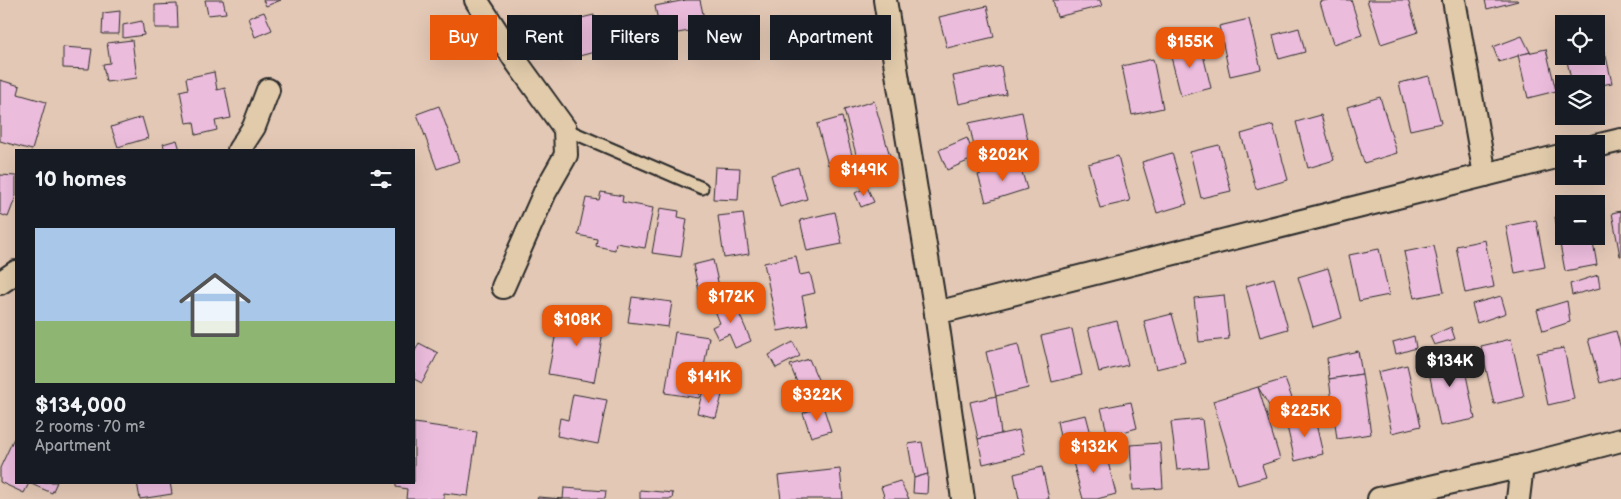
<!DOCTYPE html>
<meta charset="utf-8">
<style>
:root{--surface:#171b24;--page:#242831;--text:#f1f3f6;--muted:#9ea1a6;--line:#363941;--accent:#ea580c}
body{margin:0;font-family:"Balsamiq Sans",sans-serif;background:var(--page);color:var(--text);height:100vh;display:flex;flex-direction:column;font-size:19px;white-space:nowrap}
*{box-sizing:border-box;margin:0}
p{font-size:16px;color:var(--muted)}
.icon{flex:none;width:28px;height:28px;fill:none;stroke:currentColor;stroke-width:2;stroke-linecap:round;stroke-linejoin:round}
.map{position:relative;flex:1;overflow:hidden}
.details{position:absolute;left:15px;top:149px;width:400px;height:335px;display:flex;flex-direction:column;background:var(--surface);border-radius:0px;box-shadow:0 5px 20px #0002}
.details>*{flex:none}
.guide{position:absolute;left:430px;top:15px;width:475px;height:45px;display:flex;gap:10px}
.buttons{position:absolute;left:1555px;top:15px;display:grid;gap:10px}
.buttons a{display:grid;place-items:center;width:50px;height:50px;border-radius:0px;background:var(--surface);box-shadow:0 5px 20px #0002;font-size:25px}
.price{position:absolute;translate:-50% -42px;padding:0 11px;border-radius:10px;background:var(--accent);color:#fff;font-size:16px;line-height:32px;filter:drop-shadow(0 1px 2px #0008)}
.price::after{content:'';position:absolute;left:50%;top:30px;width:15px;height:11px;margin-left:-8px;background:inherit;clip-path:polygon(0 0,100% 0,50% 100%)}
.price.on{background:#222;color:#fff}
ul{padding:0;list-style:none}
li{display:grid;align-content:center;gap:10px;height:265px;padding:0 20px}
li+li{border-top:1px solid var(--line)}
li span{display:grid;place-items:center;height:155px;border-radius:0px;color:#555}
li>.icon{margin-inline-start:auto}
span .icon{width:90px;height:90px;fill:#fffc;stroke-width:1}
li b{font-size:21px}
h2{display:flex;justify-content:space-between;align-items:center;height:60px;padding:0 20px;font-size:21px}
.chip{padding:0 18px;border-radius:0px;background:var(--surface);box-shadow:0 5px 20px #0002;font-size:18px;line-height:45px}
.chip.on{background:var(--accent);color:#fff}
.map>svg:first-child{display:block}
</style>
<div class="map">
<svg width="1621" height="499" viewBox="0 0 1621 499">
<rect width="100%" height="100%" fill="#e3c8b5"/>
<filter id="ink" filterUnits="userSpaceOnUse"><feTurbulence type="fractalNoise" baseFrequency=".02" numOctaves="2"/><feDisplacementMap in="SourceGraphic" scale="10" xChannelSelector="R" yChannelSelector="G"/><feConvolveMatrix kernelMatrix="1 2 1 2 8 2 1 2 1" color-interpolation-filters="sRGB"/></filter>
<g filter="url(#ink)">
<g fill="#ecbcdd" stroke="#2b2b2b">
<polygon points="205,0 223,0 226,13 208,15"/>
<polygon points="263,0 281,0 266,6"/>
<polygon points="686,0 700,0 706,28 661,36 655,6"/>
<polygon points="1053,0 1100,0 1102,6 1057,17"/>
<polygon points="1327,0 1351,0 1362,35 1333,44 1320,2"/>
<polygon points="1367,0 1408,0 1418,32 1381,44"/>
<polygon points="1485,0 1517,0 1518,1 1487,9"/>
<polygon points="177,4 178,28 155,28 155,5"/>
<polygon points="987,6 994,37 947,48 939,17"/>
<polygon points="120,11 119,34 102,34 103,13"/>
<polygon points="264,12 272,30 255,37 248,18"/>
<polygon points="594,15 603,50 559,61 552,32 579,26 577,19"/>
<polygon points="1249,19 1261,69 1230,76 1219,26"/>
<polygon points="142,21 144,35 123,38 123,25"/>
<polygon points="1299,28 1305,52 1279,59 1273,35"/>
<polygon points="1522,36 1530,52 1499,62 1493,47"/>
<polygon points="132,40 137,78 106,82 103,64 110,63 107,43"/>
<polygon points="1200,42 1211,88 1181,96 1169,49"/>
<polygon points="63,47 92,49 89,69 63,68"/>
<polygon points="1546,49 1556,91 1528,98 1518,55"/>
<polygon points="1605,52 1612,83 1596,86 1596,84 1572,84 1567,61 1587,56 1596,56 1596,54"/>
<polygon points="1153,59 1163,108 1132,115 1122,66"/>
<polygon points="1001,66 1006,94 959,104 953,76"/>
<polygon points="214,72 217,90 225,88 231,118 215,121 217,130 196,135 194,122 186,123 180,91 188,89 186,78"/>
<polygon points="1429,76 1441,123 1410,130 1399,83"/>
<polygon points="0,80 20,86 18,94 46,102 32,150 0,141"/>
<polygon points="1380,97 1397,153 1364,163 1347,107"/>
<polygon points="874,101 890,156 859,165 844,110"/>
<polygon points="439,106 459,161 437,169 417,114"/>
<polygon points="1022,112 1028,141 975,151 969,123"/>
<polygon points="1321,115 1334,160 1308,168 1296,122"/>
<polygon points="142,117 148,138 118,147 111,127"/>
<polygon points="842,117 853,159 828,165 817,124"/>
<polygon points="1273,125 1288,180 1256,189 1241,134"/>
<polygon points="967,138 975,158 947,170 939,150"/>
<polygon points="177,140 180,150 165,150 163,144"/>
<polygon points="1219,145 1231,191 1201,198 1190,152"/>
<polygon points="1172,153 1187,204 1157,213 1142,162"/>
<polygon points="1118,156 1130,201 1100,208 1088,164"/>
<polygon points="1019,162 1027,189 986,202 978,175"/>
<polygon points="715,167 740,168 738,200 713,199"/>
<polygon points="798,167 807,199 780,207 771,175"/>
<polygon points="0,175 16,176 16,196 8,217 0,214"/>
<polygon points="867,187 874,202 861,207 855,193"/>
<polygon points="601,192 623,196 622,202 653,208 645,248 616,243 615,250 596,246 597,239 578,235 586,198 599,200"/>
<polygon points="660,208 679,211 678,217 687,219 681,257 652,253"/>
<polygon points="1621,211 1621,256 1620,256 1612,213"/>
<polygon points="835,212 842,244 807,251 800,220"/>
<polygon points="743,213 749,254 724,258 718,216"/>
<polygon points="1564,215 1564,236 1592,236 1597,265 1565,271 1555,217"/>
<polygon points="1536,220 1545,267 1515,273 1506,226"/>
<polygon points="1485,240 1494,287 1465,293 1456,246"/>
<polygon points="1434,246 1444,292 1414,298 1404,252"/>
<polygon points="1379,249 1389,295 1359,301 1349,255"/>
<polygon points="796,256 800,275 810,273 815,293 802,296 808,325 778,331 764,263"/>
<polygon points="713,260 721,295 701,300 693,265"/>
<polygon points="1328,268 1342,318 1313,327 1298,277"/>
<polygon points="1598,275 1600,288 1572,295 1570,284"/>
<polygon points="1274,278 1288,329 1260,337 1246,286"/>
<polygon points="1224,295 1229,339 1199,342 1194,298"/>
<polygon points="1501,296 1506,313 1477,323 1472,304"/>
<polygon points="632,297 672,302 668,327 628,322"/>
<polygon points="733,299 751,341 735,348 729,334 718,339 712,327 720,323 714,308"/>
<polygon points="1567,301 1570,322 1543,331 1537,310"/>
<polygon points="560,312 605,321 594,382 548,374"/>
<polygon points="1172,314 1185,362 1156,369 1144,321"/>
<polygon points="1117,321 1128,365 1099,372 1088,328"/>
<polygon points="1451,327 1455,339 1434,345 1430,336"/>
<polygon points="1072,329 1082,375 1052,382 1041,336"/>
<polygon points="1616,331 1621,349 1621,377 1600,383 1588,339"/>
<polygon points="675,332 709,337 699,398 665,393"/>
<polygon points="1414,336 1416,348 1396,354 1393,342"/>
<polygon points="1511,339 1524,397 1494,404 1481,346"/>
<polygon points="793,342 800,356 776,368 769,355"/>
<polygon points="419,343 438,353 422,383 414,379 414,353"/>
<polygon points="1018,344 1028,388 996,396 986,352"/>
<polygon points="1564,348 1574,399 1548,405 1537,353"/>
<polygon points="1461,350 1475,419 1440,426 1426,357"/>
<polygon points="1358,351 1362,374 1329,379 1327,358"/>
<polygon points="809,359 820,384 801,392 790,365"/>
<polygon points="1407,365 1421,426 1392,433 1378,372"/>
<polygon points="1362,374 1371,434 1337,439 1329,379"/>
<polygon points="1285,379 1293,401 1271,409 1258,387"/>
<polygon points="1258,387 1280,459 1262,465 1266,477 1238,485 1213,401"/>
<polygon points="703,390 722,395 716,418 697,413"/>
<polygon points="573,394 607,400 598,444 557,436 560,418 568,420"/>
<polygon points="996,396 1001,434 978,439 970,402"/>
<polygon points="1131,402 1137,428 1108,436 1101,408"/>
<polygon points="823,406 831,431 811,437 803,413"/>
<polygon points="1086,415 1092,438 1062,447 1057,421"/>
<polygon points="1314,415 1323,454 1295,461 1286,422"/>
<polygon points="1202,419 1208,467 1177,470 1171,422"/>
<polygon points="414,423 477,432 468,496 444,493 444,499 406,499 407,489 396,487 396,482 414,482"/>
<polygon points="1019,430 1025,454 983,464 978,439"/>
<polygon points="14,438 16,439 16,482 57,482 52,493 29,483 24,493 0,482 0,468"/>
<polygon points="922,442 928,474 914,478 908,444"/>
<polygon points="1160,443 1163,488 1133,490 1130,445"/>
<polygon points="1104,446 1116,494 1097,499 1083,499 1071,455"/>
<polygon points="1042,467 1049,499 1019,499 1014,474"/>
<polygon points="840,469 843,499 781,499 778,476"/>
<polygon points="928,474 927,494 913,493 914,478"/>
<polygon points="900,481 909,499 885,499 881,487"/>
<polygon points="137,482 170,482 172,494 140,499"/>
<polygon points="564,488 606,491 605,499 537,499 538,497 563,499"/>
<polygon points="640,490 673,493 672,499 640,499"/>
</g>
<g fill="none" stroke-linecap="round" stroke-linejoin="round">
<g stroke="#2b2b2b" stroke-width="15">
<polyline id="service" points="565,129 702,188"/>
</g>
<g stroke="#2b2b2b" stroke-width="26">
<g id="minor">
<polyline points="476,0 518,64 565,129 566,155 545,192 503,287"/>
<polyline points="885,0 936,313 963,499"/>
<polyline points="1454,0 1485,175"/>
<polyline points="1596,146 1621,140"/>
<polyline points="239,150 254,127 268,90"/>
<polyline points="0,283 16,272"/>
<polyline points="936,313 1564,155"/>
<polyline points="1379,499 1522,466 1621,440"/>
<polyline points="1518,499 1522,466"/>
</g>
</g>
<use href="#service" stroke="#e1cbab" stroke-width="11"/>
<use href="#minor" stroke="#e1cbab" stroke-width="22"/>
</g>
</g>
</svg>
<div class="buttons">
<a><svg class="icon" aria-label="locate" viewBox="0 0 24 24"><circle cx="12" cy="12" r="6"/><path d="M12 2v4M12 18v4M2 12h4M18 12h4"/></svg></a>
<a><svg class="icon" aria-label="layers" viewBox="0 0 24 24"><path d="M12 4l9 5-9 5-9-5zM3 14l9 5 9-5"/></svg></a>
<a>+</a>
<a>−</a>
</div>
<b class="price" style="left:1190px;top:69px">$155K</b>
<b class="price" style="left:1003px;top:182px">$202K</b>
<b class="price" style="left:864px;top:197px">$149K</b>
<b class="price" style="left:731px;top:324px">$172K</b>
<b class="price" style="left:577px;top:347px">$108K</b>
<b class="price on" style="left:1450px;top:388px">$134K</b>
<b class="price" style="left:709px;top:404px">$141K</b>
<b class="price" style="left:817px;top:422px">$322K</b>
<b class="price" style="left:1305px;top:438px">$225K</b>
<b class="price" style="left:1094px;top:474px">$132K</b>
<div class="guide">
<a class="chip on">Buy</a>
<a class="chip">Rent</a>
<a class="chip">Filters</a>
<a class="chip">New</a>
<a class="chip">Apartment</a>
</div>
<section class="details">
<h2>10 homes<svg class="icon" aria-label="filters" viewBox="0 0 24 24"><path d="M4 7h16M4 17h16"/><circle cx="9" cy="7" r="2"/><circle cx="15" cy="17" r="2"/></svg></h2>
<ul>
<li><span style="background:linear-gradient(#a9c7e8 60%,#8fb573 0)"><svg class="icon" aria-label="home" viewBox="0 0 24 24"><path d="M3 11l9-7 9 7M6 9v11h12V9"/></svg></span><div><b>$134,000</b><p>2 rooms · 70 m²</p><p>Apartment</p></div></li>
</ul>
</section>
</div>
